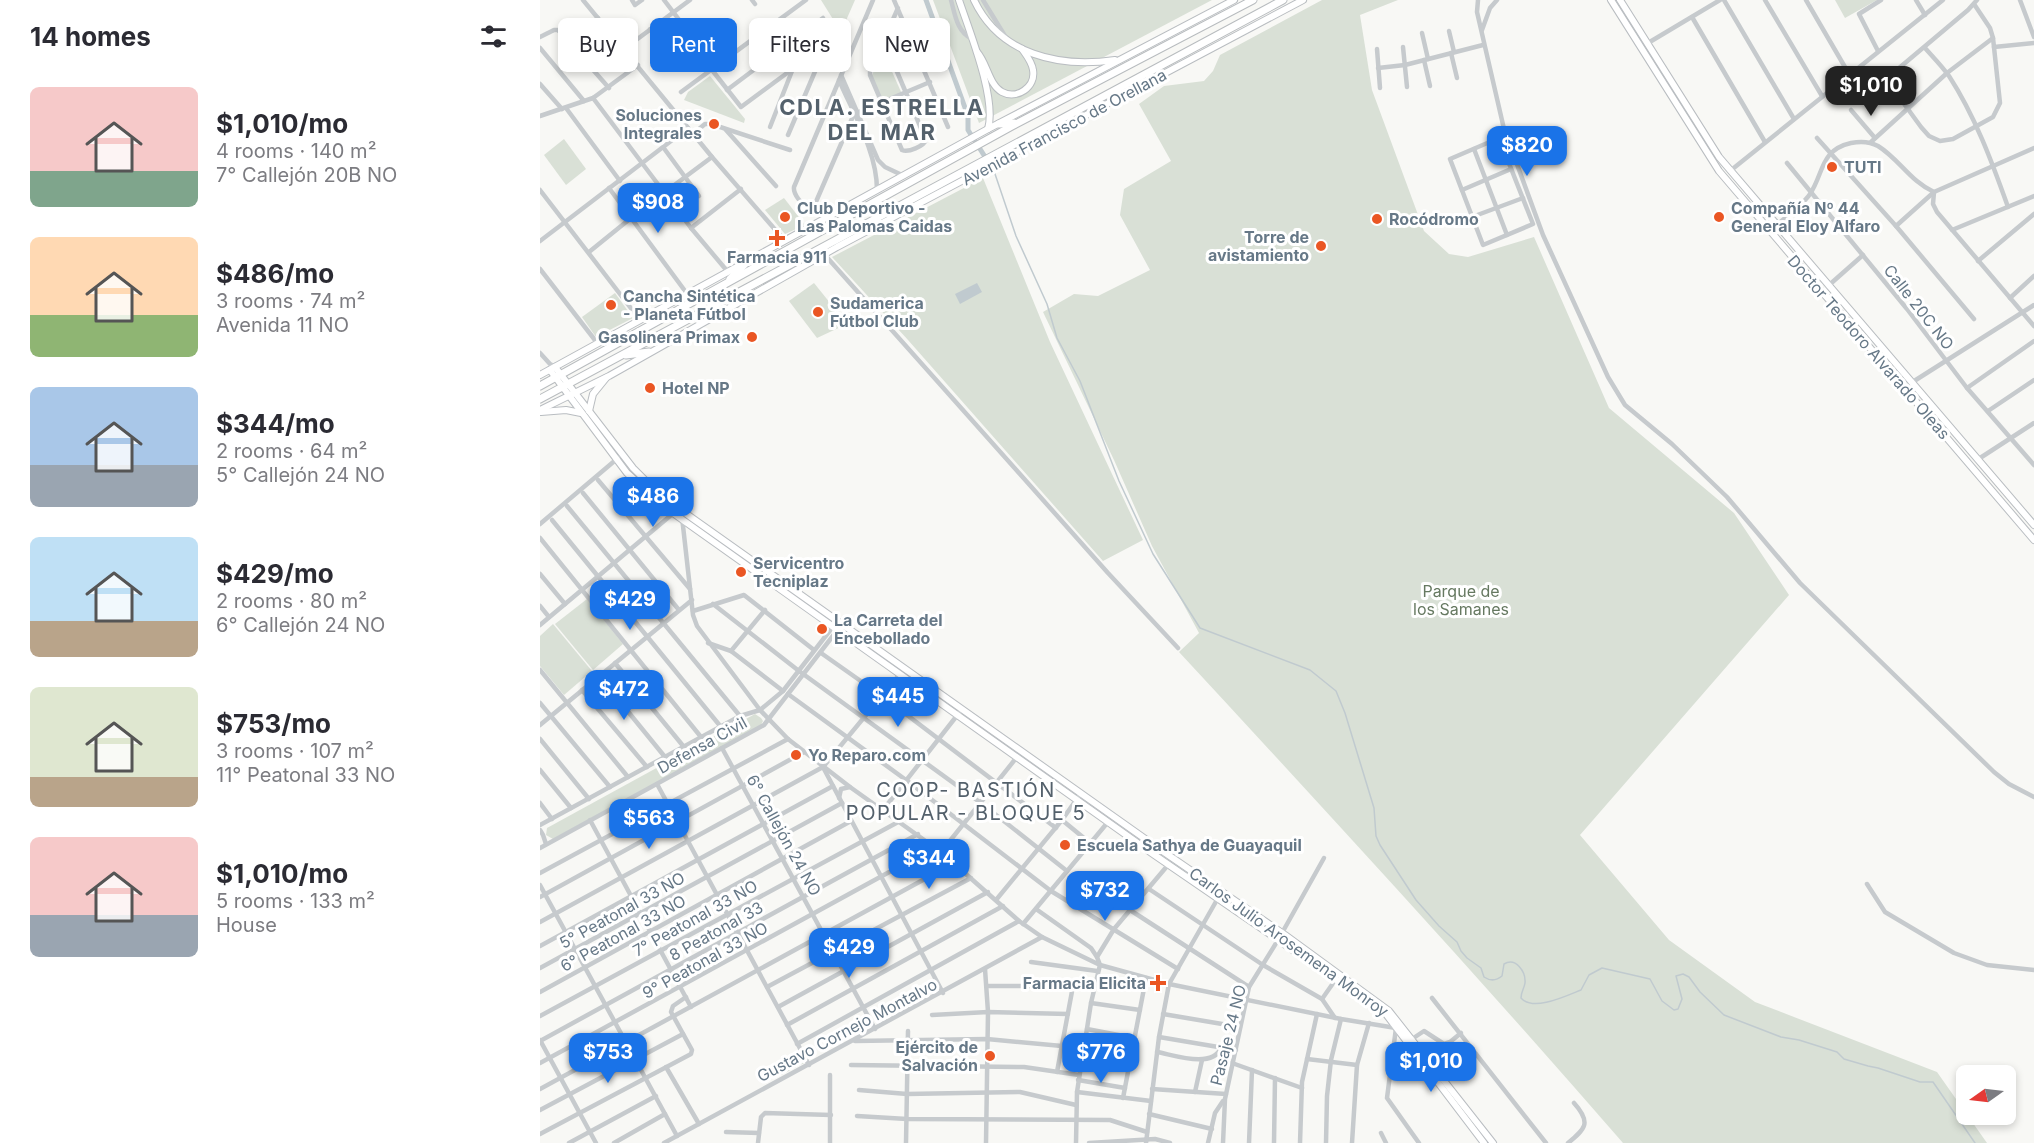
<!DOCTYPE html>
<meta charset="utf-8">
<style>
:root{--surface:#fff;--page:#f2f2f3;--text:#2b2b33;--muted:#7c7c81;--accent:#1a73e8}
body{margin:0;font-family:Inter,sans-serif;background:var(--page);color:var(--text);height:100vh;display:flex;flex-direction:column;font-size:22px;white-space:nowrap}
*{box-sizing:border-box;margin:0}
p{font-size:20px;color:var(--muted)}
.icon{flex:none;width:33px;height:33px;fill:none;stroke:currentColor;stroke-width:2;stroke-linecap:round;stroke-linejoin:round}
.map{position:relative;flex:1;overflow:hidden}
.panel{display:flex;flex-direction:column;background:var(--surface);width:540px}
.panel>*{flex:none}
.guide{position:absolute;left:18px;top:18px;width:570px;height:54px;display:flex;gap:12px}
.needle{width:39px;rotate:256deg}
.controls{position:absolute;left:1416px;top:1065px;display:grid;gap:12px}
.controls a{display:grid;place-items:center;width:60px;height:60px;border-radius:9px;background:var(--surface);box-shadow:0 3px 9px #0003;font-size:30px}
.price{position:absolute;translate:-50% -51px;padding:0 14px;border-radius:12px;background:var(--accent);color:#fff;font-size:20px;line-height:39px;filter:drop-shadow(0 2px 3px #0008)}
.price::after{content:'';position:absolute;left:50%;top:36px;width:18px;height:14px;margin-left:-9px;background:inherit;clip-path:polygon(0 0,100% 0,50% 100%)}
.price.active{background:#222;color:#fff}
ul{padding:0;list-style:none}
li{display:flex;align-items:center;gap:18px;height:150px;padding:0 30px}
li span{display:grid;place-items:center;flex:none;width:168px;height:120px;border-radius:9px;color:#555}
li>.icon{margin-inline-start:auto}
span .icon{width:72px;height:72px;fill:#fffc;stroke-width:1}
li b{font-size:26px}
h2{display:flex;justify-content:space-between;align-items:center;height:72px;padding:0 30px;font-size:26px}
.pill{padding:0 21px;border-radius:9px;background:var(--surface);box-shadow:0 3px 9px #0003;font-size:21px;line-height:54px}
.pill.active{background:var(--accent);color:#fff}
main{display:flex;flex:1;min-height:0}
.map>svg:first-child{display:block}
</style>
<main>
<section class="panel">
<h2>14 homes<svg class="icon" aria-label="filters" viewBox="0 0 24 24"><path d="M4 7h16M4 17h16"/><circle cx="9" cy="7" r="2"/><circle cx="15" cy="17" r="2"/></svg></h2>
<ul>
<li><span style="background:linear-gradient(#f6c9c9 70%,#7fa58c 0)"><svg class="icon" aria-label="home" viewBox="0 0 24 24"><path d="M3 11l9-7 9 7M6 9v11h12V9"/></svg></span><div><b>$1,010/mo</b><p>4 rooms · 140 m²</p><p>7° Callejón 20B NO</p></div></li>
<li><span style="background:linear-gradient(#ffd9b3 65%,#8fb573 0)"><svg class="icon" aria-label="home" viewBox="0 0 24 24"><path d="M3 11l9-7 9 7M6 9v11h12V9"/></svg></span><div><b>$486/mo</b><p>3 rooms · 74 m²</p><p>Avenida 11 NO</p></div></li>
<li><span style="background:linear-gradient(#a9c7e8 65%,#9aa5b1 0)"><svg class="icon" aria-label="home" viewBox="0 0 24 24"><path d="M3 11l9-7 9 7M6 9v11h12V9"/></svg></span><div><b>$344/mo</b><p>2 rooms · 64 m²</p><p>5° Callejón 24 NO</p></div></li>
<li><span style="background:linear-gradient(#bfe0f5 70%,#b9a48a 0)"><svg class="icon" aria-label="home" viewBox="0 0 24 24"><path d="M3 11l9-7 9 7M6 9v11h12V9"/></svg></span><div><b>$429/mo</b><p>2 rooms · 80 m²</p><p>6° Callejón 24 NO</p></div></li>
<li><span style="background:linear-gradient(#dfe7d0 75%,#b9a48a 0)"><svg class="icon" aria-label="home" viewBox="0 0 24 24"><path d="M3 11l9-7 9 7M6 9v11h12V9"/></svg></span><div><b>$753/mo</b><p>3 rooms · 107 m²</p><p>11° Peatonal 33 NO</p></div></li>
<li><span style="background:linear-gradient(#f6c9c9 65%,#9aa5b1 0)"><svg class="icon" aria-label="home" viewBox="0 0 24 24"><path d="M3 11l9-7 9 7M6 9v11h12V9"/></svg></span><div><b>$1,010/mo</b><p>5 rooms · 133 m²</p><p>House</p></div></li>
</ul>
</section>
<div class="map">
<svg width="1494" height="1143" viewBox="0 0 1494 1143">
<rect width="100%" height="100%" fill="#f8f8f5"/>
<g fill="#d9e0d6">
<polygon points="281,0 315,0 301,32"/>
<polygon points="393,0 672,0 439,123"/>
<path d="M 782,0 L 858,0 L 820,15 L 832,90 L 884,231 L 909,254 L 928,257 L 994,237 L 1069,408 L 1194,513 L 1249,595 L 1040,835 L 1129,940 L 1215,1002 L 1397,1072 L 1447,1143 L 1083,1143 C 938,976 789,814 639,652 L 659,633 L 612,546 L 574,460 L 503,312 L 534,294 L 558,296 L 610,270 L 580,215 L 584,189 L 631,161 L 599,104 L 624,86 L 664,81 L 673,71 L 680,55 Z"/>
<polygon points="1295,0 1337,0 1305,18"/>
<polygon points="342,54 345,56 362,94 343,102 331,77"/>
<polygon points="170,76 205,119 204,123 144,100 148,92"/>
<polygon points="24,139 46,169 26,185 4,155"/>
<polygon points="443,178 510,342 603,540 563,561 368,340 292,257"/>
<polygon points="244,198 265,225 245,234 225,210"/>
<polygon points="274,283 307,324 277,338 249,301"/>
<polygon points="75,293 93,318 56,337 42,317"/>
<polygon points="47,599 83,644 53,670 15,624"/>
<polygon points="13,624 52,671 24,695 0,666 0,636"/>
<polygon points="215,714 221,718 223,721 221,725 13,839 6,835 7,828"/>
<polygon points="258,1051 264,1063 241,1075 236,1064"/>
</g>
<polygon fill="#c0cacf" points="437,283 442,292 420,304 415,294"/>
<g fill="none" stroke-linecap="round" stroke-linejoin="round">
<path stroke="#c0cacf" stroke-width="1.5" d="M 454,171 L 476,236 L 507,304 L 517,338 L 540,381 L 579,481 L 613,554 L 660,628 L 770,670 L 796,691 L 805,713 L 834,808 L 836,836 L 840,845 L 876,900 L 899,926 L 917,942 L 921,951 L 927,958 L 941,968 L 944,977 C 950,981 956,981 962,976 L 964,964 C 976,957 986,972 985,983 C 984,989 981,992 981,998 C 993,1012 1026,996 1041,990 L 1049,975 L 1062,968 L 1110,979 L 1122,1001 L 1134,1010 L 1138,1009 L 1142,999 L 1136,976 L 1143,974 L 1149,977 L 1160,992 L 1184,1015 L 1241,1037 L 1259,1040 L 1297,1052 L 1304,1059 L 1328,1066 L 1338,1068 L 1380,1082 L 1393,1082 L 1435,1143"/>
<polyline stroke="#c0cacf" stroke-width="5" points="386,0 428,116 428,130 454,171"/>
<g stroke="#b9bdc1" stroke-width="8">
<g id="major">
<path d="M 419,0 C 429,30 457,99 448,129"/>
<path d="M 434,0 C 460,55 519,68 575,60"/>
<polyline points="1071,0 1179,171 1494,540"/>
<polyline points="1080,0 1179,157 1494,525"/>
<path d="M 437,52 C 447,63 449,85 462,92 C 477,100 496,87 493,70 C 492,62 487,56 482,49"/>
<polyline points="15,367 93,468 110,485 138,508 618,848 745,935 849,1011 953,1143"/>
<polyline points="10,370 87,473 126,508 613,854 846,1014 944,1143"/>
<polyline points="0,375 448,129 694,0"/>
<polyline points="0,410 69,376 297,247 763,0"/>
<polyline points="49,411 53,394 66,378"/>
<polyline points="1,412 26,410 41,413"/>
</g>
</g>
<g stroke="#b8bcbf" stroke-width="9">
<g id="highway">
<polyline points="459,124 474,123"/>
<polyline points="506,137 521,122"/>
<polyline points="190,279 207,262"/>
<polyline points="86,355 109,352"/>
<polyline points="0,386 472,126 713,0"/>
<polyline points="0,399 743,0"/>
</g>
</g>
<g stroke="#c6cacd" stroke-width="4.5">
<polyline points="43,0 172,157 245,241"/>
<polyline points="92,0 95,5 102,0"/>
<polyline points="124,0 175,67"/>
<polyline points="212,0 215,4"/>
<path d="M 333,0 L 254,187 C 253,194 261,204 268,207 L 275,204 L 314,114 L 390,82"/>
<polyline points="354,0 408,127"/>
<path d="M 411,0 C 415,15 417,32 432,39"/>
<polyline points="443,0 465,36"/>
<polyline points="938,0 937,12 964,129 1003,235 1068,377 1085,405 1132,444 1187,497 1260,583 1454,772 1469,784 1494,797"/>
<polyline points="1184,0 1254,119"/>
<polyline points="1225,0 1282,96"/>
<polyline points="1266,0 1309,74"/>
<polyline points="1376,0 1385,15"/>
<polyline points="1480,0 1494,37"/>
<polyline points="1434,4 1450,28 1453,38 1460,103 1453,117 1413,139 1400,141 1389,136 1381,127 1346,79 1428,10 1437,0"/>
<polyline points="1152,17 1225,142"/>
<polyline points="110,29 138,69"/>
<polyline points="224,30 253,68"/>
<polyline points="942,30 950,8 957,0"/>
<polyline points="909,31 914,52"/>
<polyline points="882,33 888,59"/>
<polyline points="0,37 14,30 18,30 69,88"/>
<path d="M 344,41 L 386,140 C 384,146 368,153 362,150 L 330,75 L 330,72 L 358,8"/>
<polyline points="30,43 58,18"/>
<polyline points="1108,43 1180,0"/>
<polyline points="863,47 867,87"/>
<polyline points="1454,47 1494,43"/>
<polyline points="0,48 44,101"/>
<path d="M 1385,48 C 1393,57 1402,66 1409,76 C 1435,116 1452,162 1468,207"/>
<polyline points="84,49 150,0"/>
<polyline points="837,49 840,88"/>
<polyline points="1338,51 1319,14 1341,0"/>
<polyline points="911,53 917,78"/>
<polyline points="884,60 890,86"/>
<polyline points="838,68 865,65 943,45"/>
<polyline points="172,70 201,107 281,48 285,48 248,135"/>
<polyline points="301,75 338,160 345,167 364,176"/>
<path d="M 299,80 C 314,115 337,152 337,190"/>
<polyline points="0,84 22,109"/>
<polyline points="187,90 283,18"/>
<polyline points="141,92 266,0"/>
<polyline points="53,98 151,228 188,272"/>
<polyline points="26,108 80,181"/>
<polyline points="1311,110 1335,138"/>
<polyline points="0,116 53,98 98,65"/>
<polyline points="230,127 252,71"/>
<polyline points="186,130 236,186"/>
<polyline points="153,134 165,124 171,124 250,150"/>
<polyline points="959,138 993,224 943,245 910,159 966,135"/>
<polyline points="1277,138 1356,226 1434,319"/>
<polyline points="1331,142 1407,73 1453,38"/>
<polyline points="123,147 159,196"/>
<polyline points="934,149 967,235"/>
<polyline points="1247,163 1367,309 1427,388 1494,465"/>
<polyline points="1190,171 1403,0"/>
<polyline points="69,188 148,295"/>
<polyline points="0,190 100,320"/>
<polyline points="922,190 971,169"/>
<polyline points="125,192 172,157"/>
<polyline points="932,217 983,198"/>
<polyline points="1356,226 1394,192 1494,148"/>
<polyline points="151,228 201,189"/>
<polyline points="1412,230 1494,196"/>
<path d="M 1229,231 C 1241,221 1262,206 1270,194 C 1284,173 1280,150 1311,143 C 1321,141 1329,141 1338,146 C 1359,159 1371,182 1394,192 L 1393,204 L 1397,212 L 1494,326"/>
<polyline points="0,241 148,128"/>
<polyline points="49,252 91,218"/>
<polyline points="284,254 568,573 638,648"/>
<polyline points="1438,261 1494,214"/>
<polyline points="0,269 58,344"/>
<polyline points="1288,286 1323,255"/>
<polyline points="1470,298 1494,276"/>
<polyline points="0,353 10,364 15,367"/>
<polyline points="1371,383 1494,305"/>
<polyline points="1427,388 1494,341"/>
<polyline points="1448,411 1494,380"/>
<polyline points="1437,460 1494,423"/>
<polyline points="58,480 150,589"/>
<polyline points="43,493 139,610"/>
<polyline points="27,506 200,716"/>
<polyline points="142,517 153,615 157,626 220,710 248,739 310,787 401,852 479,921 502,937 560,965 629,984 801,1019 856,1028"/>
<polyline points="12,520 181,727"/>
<polyline points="0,524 78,458"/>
<polyline points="0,538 161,737"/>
<polyline points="0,574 25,604"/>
<polyline points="173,604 259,671 441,803 527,871"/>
<polyline points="0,606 9,617"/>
<polyline points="153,611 204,595 274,650"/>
<polyline points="0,625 136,511"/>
<polyline points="168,643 191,651 243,691"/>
<polyline points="191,651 225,610"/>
<polyline points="281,653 342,696 516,828"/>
<polyline points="75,663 144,747"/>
<polyline points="0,670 88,777"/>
<polyline points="59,676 125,757"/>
<polyline points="42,690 107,767"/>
<polyline points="248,694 366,780 511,891 638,969"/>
<polyline points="0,703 70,787"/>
<polyline points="0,725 152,600"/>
<polyline points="0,739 49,799"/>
<polyline points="182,748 335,1029"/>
<polyline points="284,769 403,993"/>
<polyline points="0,770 31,808"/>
<polyline points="117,784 269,1065"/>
<polyline points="299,798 301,789 310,787"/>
<polyline points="0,803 12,819"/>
<polyline points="343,810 419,713"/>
<polyline points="50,820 151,1007"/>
<polyline points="522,820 550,843"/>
<polyline points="0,825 200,716 220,710 243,691 295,624"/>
<polyline points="0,830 3,835 6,844"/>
<polyline points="0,848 224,725 299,628"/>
<polyline points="401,852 477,757"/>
<polyline points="0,873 248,739"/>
<polyline points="1327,884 1345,912 1414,953 1447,965 1494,970"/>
<polyline points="0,885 137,1136"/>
<polyline points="609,889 723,965 782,999 795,1018"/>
<polyline points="0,897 264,752"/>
<polyline points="456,900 522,820 541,793"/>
<polyline points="496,909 551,948 557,957"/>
<polyline points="590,910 709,987"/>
<polyline points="0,922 283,767 360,674"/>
<polyline points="483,924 568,822"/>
<polyline points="742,933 784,858"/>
<polyline points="0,946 293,786"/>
<polyline points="491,962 557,971"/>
<polyline points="560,965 557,957 574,929 628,865"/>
<polyline points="0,968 302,803"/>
<polyline points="445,969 448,1012 446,1143"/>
<polyline points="447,986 555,986"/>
<polyline points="227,987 431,878"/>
<polyline points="0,992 311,821"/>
<polyline points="892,998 1006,1143"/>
<polyline points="782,999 796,979"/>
<polyline points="551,1003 600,1010"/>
<polyline points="238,1007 448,892"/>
<polyline points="623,1014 700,1027"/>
<polyline points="392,1015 448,1012 528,1014"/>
<polyline points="0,1016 360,821"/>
<polyline points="247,1025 463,906"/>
<polyline points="856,1028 847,1098 879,1143"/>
<polyline points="547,1029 594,1038"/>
<polyline points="619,1037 696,1050"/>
<polyline points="872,1039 884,1031 904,1044 910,1042 921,1033"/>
<polyline points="0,1040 56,1143"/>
<polyline points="0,1041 378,834"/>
<polyline points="315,1041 447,1039 522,1046"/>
<polyline points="257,1044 479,921"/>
<path d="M 617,1052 C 634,1055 672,1069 681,1048"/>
<polyline points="543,1054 590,1063"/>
<polyline points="767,1059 817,1065"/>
<polyline points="0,1063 395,847"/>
<polyline points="692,1063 762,1088"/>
<polyline points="311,1065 484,1067 539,1075"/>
<polyline points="126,1067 159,1124"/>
<polyline points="517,1072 533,986"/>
<polyline points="290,1075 290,1143"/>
<polyline points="538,1080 585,1088"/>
<polyline points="0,1089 414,863"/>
<polyline points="612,1089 686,1094"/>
<polyline points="319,1090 367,1094 480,1092 536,1105"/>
<polyline points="537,1092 611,1101"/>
<polyline points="655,1092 662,1060"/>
<polyline points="583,1098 606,978"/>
<polyline points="0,1110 143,1034"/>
<polyline points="609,1114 672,1129"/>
<polyline points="317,1116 367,1119 570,1120 607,1132"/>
<polyline points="186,1132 219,1133"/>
<polyline points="841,1133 846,1143"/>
<polyline points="0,1134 151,1054 152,1050 131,1012 133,1006 146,997"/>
<polyline points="29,1143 116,1096"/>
<polyline points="74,1143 125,1114"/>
<polyline points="124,1143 502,937"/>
<polyline points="218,1143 221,1117 225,1113 291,1115"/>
<polyline points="366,1143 368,1031"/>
<polyline points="536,1143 537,1092 551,1003 560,965"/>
<polyline points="549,1143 615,1139 630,1143"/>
<polyline points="606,1143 619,1037 629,984 678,898"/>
<polyline points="668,1143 675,1113 683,1101"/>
<polyline points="683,1143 685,1099 709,987 738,940"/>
<polyline points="709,1143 712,1070"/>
<polyline points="734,1143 735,1078"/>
<polyline points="760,1143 762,1082 777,1014"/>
<polyline points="786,1143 787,1096 791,1060 801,1019"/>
<polyline points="812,1143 817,1065 829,1023"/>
<path d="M 1028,1143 C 1045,1129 1052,1123 1034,1103"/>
</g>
<use href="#major" stroke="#fff" stroke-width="6"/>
<use href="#highway" stroke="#fff" stroke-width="7"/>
</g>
<g fill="#ea5623" stroke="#fff" stroke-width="2">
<circle cx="174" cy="124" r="6"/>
<circle cx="1292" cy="167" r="6"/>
<circle cx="245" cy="217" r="6"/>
<circle cx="1179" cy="217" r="6"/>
<circle cx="837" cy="219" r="6"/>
<path d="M234 229h6v6h6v6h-6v6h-6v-6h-6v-6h6z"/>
<circle cx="781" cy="246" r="6"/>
<circle cx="71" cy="305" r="6"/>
<circle cx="278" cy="312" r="6"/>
<circle cx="212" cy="337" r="6"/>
<circle cx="110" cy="388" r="6"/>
<circle cx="201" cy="572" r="6"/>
<circle cx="282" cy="629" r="6"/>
<circle cx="256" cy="755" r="6"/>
<circle cx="525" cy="845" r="6"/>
<path d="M615 974h6v6h6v6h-6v6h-6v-6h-6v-6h6z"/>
<circle cx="450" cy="1056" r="6"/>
</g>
<g text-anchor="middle" stroke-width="6" stroke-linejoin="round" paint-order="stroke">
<g font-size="16" font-weight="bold" fill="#667887" stroke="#fff" text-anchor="start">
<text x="162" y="121" text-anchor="end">Soluciones<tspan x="162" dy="18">Integrales</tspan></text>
<text x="1304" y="173">TUTI</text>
<text x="257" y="214">Club Deportivo -<tspan x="257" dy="18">Las Palomas Caidas</tspan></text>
<text x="1191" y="214">Compañía Nº 44<tspan x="1191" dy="18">General Eloy Alfaro</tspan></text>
<text x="849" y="225">Rocódromo</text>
<text x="769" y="243" text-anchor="end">Torre de<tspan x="769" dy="18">avistamiento</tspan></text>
<text x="237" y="263" text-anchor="middle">Farmacia 911</text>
<text x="83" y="302">Cancha Sintética<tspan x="83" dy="18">- Planeta Fútbol</tspan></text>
<text x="290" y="309">Sudamerica<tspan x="290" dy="18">Fútbol Club</tspan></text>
<text x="200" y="343" text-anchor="end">Gasolinera Primax</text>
<text x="122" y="394">Hotel NP</text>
<text x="213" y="569">Servicentro<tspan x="213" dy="18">Tecniplaz</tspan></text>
<text x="294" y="626">La Carreta del<tspan x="294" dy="18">Encebollado</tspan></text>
<text x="268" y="761">Yo Reparo.com</text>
<text x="537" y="851">Escuela Sathya de Guayaquil</text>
<text x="606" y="989" text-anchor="end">Farmacia Elicita</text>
<text x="438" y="1053" text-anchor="end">Ejército de<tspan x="438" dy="18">Salvación</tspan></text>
</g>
<g font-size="16" fill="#667887" stroke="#fff">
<text transform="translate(524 127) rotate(-28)" y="6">Avenida Francisco de Orellana</text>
<text transform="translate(1379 307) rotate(52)" y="6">Calle 20C NO</text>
<text transform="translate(1329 347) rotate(49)" y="6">Doctor Teodoro Alvarado Oleas</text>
<text transform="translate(162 745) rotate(-29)" y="6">Defensa Civil</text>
<text transform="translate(244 835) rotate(61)" y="6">6° Callejón 24 NO</text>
<text transform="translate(82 910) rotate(-29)" y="6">5° Peatonal 33 NO</text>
<text transform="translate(155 918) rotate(-29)" y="6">7° Peatonal 33 NO</text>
<text transform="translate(176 931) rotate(-29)" y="6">8 Peatonal 33</text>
<text transform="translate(83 933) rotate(-29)" y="6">6° Peatonal 33 NO</text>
<text transform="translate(749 942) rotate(36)" y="6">Carlos Julio Arosemena Monroy</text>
<text transform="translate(165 960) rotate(-29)" y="6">9° Peatonal 33 NO</text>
<text transform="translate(307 1030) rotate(-28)" y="6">Gustavo Cornejo Montalvo</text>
<text transform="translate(688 1035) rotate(-76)" y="6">Pasaje 24 NO</text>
</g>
<g font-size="16" fill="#667961" stroke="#fff">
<text x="921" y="597">Parque de<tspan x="921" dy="18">los Samanes</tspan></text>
</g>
<g font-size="20" letter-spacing="1.5" fill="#54616c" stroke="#fff">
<text x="426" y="797">COOP- BASTIÓN<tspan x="426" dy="23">POPULAR - BLOQUE 5</tspan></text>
</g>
<g font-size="22" font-weight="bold" letter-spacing="1.5" fill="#54616c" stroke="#fff">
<text x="342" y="115">CDLA. ESTRELLA<tspan x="342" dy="25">DEL MAR</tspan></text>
</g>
</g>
</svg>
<div class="controls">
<a><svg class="needle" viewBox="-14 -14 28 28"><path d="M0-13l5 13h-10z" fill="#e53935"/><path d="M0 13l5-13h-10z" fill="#7c7c81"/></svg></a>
</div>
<b class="price active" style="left:1331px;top:117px">$1,010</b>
<b class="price" style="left:987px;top:177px">$820</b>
<b class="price" style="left:118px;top:234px">$908</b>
<b class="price" style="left:113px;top:528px">$486</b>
<b class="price" style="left:90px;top:631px">$429</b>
<b class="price" style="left:84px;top:721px">$472</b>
<b class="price" style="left:358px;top:728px">$445</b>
<b class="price" style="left:109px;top:850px">$563</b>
<b class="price" style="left:389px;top:890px">$344</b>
<b class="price" style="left:565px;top:922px">$732</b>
<b class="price" style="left:309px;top:979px">$429</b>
<b class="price" style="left:68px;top:1084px">$753</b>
<b class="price" style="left:561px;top:1084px">$776</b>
<b class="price" style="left:891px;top:1093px">$1,010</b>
<div class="guide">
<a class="pill">Buy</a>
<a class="pill active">Rent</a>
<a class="pill">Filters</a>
<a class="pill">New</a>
</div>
</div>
</main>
